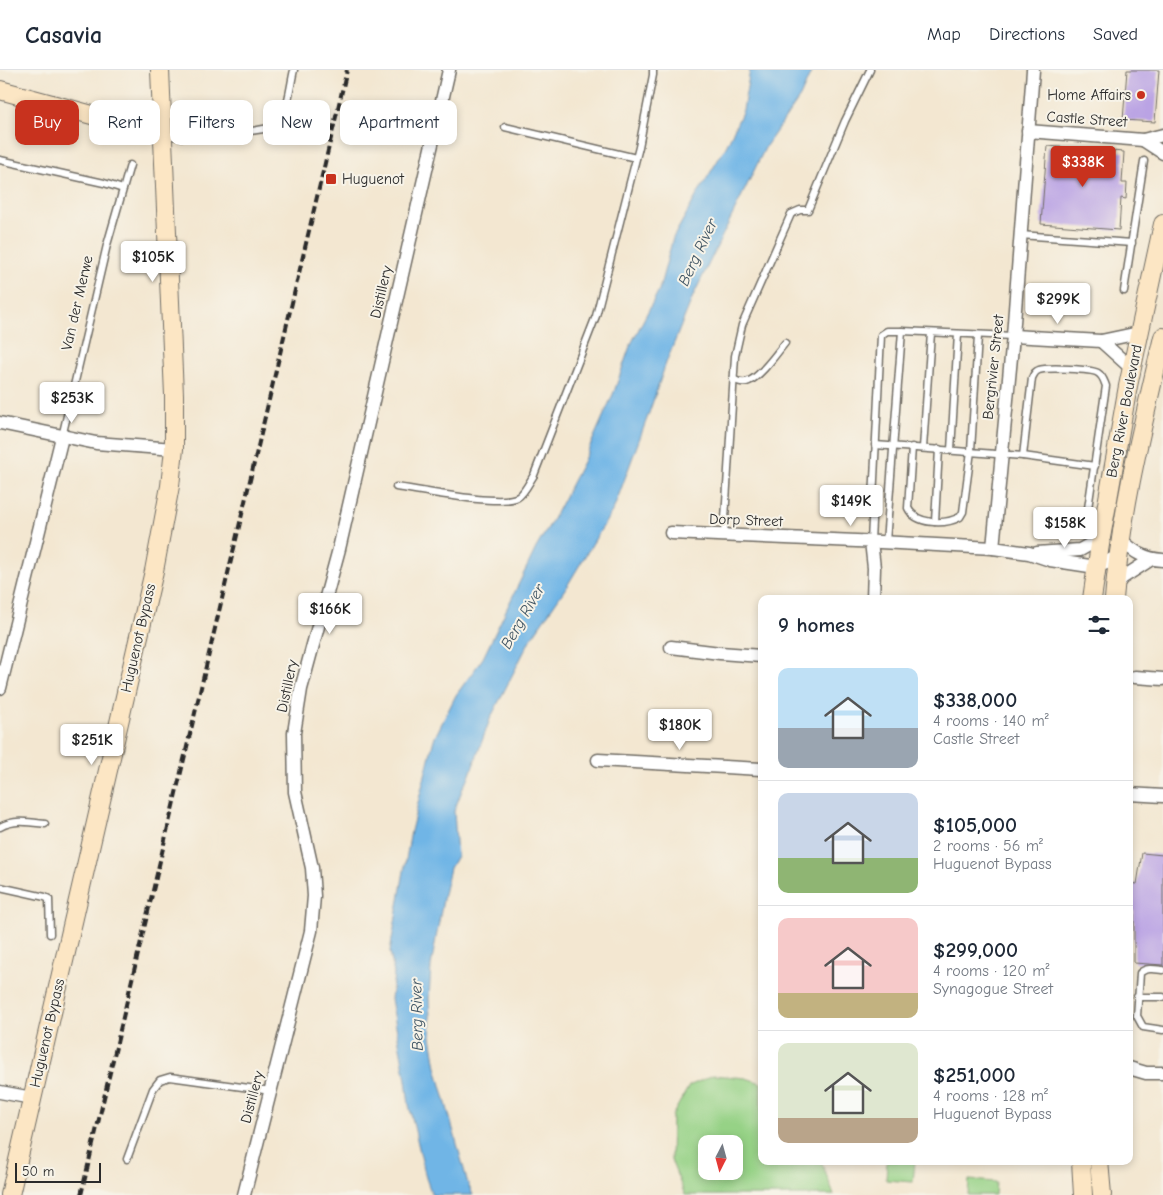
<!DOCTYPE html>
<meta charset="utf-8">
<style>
:root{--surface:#fff;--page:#f2f2f3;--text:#1f2937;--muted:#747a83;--line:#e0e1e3;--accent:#c8321e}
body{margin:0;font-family:"Comic Neue",sans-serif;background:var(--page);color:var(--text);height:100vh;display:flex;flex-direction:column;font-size:19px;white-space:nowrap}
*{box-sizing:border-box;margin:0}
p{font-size:16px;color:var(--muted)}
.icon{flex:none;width:28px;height:28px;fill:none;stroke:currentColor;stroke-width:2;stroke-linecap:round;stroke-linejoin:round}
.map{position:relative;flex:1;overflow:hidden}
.panel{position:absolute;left:758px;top:525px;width:375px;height:570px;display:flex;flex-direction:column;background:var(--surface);border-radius:10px;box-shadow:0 2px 8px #0003}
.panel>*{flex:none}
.hud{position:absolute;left:15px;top:30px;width:475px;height:45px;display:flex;gap:10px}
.needle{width:32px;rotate:186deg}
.tools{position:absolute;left:698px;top:1065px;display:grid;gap:10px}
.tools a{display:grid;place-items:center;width:45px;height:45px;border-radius:10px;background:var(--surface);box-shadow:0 2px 8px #0003;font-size:25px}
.scale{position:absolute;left:15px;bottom:12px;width:86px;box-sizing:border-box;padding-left:5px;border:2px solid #2b2b2b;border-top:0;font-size:14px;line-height:18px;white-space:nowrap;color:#2b2b2b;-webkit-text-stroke:4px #f7f3e8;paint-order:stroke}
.price{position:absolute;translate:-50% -42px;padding:0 11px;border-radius:5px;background:#fff;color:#222;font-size:16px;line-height:32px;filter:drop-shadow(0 1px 2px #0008)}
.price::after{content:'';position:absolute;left:50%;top:30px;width:15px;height:11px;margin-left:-8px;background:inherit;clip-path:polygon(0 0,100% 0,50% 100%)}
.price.current{background:var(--accent);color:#fff}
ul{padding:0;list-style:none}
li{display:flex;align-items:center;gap:15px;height:125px;padding:0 20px}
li+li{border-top:1px solid var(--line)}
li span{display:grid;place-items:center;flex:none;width:140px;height:100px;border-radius:10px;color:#555}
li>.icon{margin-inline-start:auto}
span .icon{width:60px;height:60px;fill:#fffc;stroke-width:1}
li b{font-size:21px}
h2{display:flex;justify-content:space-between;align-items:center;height:60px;padding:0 20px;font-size:21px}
.pill{padding:0 18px;border-radius:10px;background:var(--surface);box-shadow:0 2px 8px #0003;font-size:18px;line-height:45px}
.pill.current{background:var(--accent);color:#fff}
header{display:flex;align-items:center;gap:30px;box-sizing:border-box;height:70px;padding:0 25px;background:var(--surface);border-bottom:1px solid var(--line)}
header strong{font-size:24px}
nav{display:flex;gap:28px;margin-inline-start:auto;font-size:18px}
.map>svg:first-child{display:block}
</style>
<header>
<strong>Casavia</strong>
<nav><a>Map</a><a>Directions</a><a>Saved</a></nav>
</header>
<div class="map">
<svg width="1163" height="1125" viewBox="0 0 1163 1125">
<rect width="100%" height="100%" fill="#f7f3e8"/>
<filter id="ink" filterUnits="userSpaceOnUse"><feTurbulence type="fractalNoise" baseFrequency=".02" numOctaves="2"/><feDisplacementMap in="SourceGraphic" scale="10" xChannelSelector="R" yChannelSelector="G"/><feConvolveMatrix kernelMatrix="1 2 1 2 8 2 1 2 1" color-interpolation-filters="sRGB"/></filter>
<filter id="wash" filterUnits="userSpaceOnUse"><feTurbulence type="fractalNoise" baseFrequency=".0096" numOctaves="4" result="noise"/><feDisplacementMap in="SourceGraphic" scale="20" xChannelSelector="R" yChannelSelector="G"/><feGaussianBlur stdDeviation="1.12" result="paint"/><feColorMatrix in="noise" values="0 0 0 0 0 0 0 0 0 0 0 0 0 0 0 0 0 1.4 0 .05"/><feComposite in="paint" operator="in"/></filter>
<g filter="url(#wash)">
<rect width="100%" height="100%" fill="#f3e7d1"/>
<g fill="#96d286" stroke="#607e58" fill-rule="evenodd">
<path d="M 713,1005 L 746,1008 L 761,1013 L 761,1091 L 821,1091 L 834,1125 L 685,1125 L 671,1090 L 672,1046 L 689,1016 ZM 706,1074 L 734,1074 L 734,1101 L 706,1101 Z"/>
<polygon points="887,1091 915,1091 913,1112 886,1110"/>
<polygon points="969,1110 996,1112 995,1125 968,1125"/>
</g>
<polygon fill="#6fb5e6" stroke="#4d7088" points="750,0 812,0 800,27 766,76 693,226 666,293 649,343 614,438 567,516 530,570 490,649 468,710 464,715 454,741 457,786 450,798 444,824 431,896 429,928 431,966 436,997 468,1114 473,1125 432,1125 426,1108 409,1035 406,1010 391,929 394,904 390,881 411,761 434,669 456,625 483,588 536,478 553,449 583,392 614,322 630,276 659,220 673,168 698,123 727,75 743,40"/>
<g id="blocks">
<g fill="#baa3e4">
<polygon points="1127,0 1159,0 1155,52 1123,50"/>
<polygon points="1047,76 1124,82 1122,113 1127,113 1126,129 1121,128 1119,160 1041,154"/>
<polygon points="1142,783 1163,785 1163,895 1134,893 1134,841 1129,841 1129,813 1137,814"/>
</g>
</g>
</g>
<g filter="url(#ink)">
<use href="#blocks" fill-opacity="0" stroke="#716d65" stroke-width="1"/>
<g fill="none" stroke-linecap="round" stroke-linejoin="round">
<g stroke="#716d65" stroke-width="9">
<g id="lane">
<polyline points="505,57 636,88"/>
<path d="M 163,64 C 197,73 236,63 270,58 C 289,48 289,20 294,0"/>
<polyline points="0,90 104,113 123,119"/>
<polyline points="1020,165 1132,173"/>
<polyline points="1124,221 1144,91"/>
<path d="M 733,309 C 738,312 743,314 749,311 C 761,306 776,284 785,273"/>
<polyline points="62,367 107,175 130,95"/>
<polyline points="875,375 1023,386 1095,396"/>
<path d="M 912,377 L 908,438 C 916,455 945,455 960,447 L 963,442 L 971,381 L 978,266"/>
<polyline points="923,378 931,263"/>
<polyline points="951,380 958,264"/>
<path d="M 1023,386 L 1032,308 C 1034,304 1035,301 1039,300 C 1047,297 1092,299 1098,303 C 1103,306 1104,311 1106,316 L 1087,445"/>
<path d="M 396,417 C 419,420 501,437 518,427 C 524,424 530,411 534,405 L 596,246 L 639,77 L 653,5 L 653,0"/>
<polyline points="935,452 939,379"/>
<polyline points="724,465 735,286 742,255 791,144 800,140 808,140 845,51 870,0"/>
<polyline points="871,471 881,265 887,261 902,261 1013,266"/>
<polyline points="886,472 902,261"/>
<path d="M 0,757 C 15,749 29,752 45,754"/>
<polyline points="0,817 45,827 49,829 50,864"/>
<path d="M 1163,900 C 1155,899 1146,897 1140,903 L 1137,946 L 1143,957 L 1163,960"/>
<polyline points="1137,927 1163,927"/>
<polyline points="127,1089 153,1019 160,1010 170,1007 271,1021"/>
</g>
</g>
<g stroke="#716d65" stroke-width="15">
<g id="street">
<polyline points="1028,61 1143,70 1163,65"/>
<polyline points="1143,70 1163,83"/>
<polyline points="1013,266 1101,271 1139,263"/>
<polyline points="1101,271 1131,298"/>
<polyline points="0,353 96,373 174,379"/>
<polyline points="671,463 880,472 993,478 1029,483 1050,490 1096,497 1104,494 1119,485"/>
<path d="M 1120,469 C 1134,482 1144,489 1163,490"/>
<polyline points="871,471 874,498 873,529"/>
<polyline points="993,478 1013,266 1033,0"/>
<polyline points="1037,483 1080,480 1101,468"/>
<polyline points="1115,517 1122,508 1150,490"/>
<polyline points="671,577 720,583 761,586"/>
<polyline points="1135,607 1163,609"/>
<polyline points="0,618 62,367"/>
<polyline points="598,690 761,699"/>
<polyline points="1129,724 1163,726"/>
<polyline points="1129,998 1146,1003 1163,1003"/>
<polyline points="0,1022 32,1028"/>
<polyline points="244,1125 311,861 314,826 312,798 295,722 294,663 301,619 339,479 449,0"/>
</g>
</g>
<g stroke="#716d65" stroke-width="20">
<g id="secondary">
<polyline points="0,20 162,64"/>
<polyline points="1092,529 1101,468 1128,316 1163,154"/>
<path d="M 1114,529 C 1121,440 1143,354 1163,267"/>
<polyline points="1081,1091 1083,1125"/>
<polyline points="1099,1091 1102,1125"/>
<polyline points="10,1125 154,501 170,416 174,379 174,325 160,0"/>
</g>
</g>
<use href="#lane" stroke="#fff" stroke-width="6"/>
<use href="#street" stroke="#fff" stroke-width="12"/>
<use href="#secondary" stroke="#fce6c4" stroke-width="18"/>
<polyline stroke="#2b2b2b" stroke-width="4" stroke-dasharray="8 4" stroke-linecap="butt" points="81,1125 347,0"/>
</g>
</g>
<g fill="#c8321e" stroke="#f7f3e8" stroke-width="2">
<circle cx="1141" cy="25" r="5"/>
<rect x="325" y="103" width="12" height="12" rx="2.5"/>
</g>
<g text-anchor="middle" stroke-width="4" stroke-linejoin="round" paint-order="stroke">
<g font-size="15" fill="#2b2b2b" stroke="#f7f3e8" text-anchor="end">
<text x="1131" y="30">Home Affairs</text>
<text x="342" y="114" text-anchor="start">Huguenot</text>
</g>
<g font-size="15" fill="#2b2b2b" stroke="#f7f3e8">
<text transform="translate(1087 49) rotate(4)" y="5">Castle Street</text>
<text transform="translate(381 222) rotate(-77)" y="5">Distillery</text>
<text transform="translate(77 233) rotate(-77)" y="5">Van der Merwe</text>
<text transform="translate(993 297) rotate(-84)" y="5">Bergrivier Street</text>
<text transform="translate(1124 341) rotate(-79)" y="5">Berg River Boulevard</text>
<text transform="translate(746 450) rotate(2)" y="5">Dorp Street</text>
<text transform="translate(138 568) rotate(-77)" y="5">Huguenot Bypass</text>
<text transform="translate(287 616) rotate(-78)" y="5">Distillery</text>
<text transform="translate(47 963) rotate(-77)" y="5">Huguenot Bypass</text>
<text transform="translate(252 1027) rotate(-75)" y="5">Distillery</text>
</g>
<g font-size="16" font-style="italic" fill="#3f5463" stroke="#f7f3e8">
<text transform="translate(697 182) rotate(-65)" y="6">Berg River</text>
<text transform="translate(522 546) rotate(-60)" y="6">Berg River</text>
<text transform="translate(416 945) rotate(-91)" y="6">Berg River</text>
</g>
</g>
</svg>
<div class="tools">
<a><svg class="needle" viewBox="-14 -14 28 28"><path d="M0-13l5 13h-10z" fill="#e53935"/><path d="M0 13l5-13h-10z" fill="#747a83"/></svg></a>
</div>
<div class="scale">50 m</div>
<b class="price current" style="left:1083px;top:118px">$338K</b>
<b class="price" style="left:153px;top:213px">$105K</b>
<b class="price" style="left:1058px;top:255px">$299K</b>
<b class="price" style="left:72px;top:354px">$253K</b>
<b class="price" style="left:851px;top:457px">$149K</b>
<b class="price" style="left:1065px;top:479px">$158K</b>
<b class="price" style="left:330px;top:565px">$166K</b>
<b class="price" style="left:680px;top:681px">$180K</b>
<b class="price" style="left:92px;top:696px">$251K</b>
<div class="hud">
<a class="pill current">Buy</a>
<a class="pill">Rent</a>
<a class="pill">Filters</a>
<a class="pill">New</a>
<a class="pill">Apartment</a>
</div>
<section class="panel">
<h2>9 homes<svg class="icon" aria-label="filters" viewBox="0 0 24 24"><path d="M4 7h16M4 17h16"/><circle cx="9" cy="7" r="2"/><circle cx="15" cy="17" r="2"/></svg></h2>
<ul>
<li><span style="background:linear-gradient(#bfe0f5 60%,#9aa5b1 0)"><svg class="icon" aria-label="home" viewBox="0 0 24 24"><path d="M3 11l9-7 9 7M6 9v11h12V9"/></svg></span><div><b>$338,000</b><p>4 rooms · 140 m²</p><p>Castle Street</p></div></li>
<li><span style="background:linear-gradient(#c9d6e8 65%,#8fb573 0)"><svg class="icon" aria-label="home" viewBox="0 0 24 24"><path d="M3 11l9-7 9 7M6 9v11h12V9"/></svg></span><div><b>$105,000</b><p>2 rooms · 56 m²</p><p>Huguenot Bypass</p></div></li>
<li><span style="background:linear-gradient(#f6c9c9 75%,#c2b280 0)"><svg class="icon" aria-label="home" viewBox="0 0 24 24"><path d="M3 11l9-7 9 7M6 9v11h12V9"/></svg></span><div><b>$299,000</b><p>4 rooms · 120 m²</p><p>Synagogue Street</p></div></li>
<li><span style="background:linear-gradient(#dfe7d0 75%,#b9a48a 0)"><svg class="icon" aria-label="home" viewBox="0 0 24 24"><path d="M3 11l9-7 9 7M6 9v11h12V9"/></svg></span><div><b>$251,000</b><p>4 rooms · 128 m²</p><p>Huguenot Bypass</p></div></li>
</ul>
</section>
</div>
